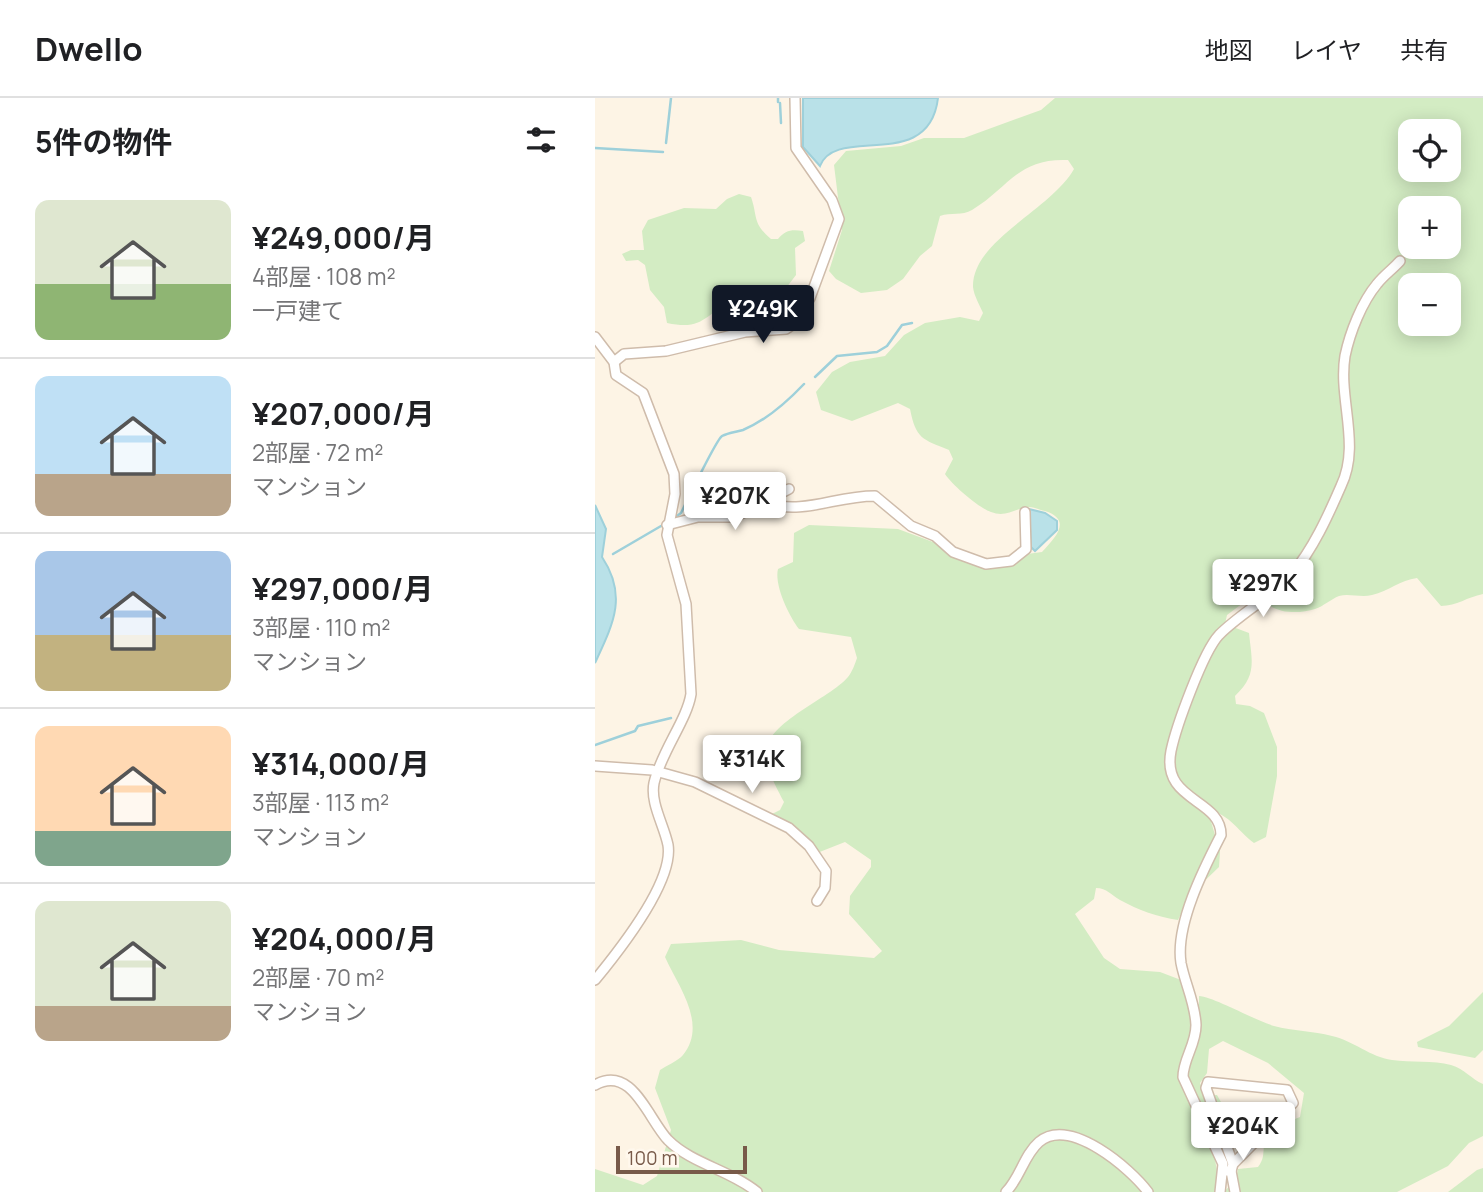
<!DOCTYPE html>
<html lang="ja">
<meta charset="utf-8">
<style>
:root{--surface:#fff;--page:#f6f6f6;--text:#202124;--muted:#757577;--line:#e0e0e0;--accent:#111827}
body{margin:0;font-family:Manrope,"Noto Sans JP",sans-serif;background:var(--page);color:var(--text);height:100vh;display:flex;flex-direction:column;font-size:26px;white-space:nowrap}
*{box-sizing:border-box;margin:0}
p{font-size:23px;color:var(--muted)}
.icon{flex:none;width:38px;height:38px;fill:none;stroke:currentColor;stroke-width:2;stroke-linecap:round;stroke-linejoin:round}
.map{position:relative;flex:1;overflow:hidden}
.side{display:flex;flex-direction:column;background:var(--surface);width:595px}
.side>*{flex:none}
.tools{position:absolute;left:803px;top:21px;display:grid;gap:14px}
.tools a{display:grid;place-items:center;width:63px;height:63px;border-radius:14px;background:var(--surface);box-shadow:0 4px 18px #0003;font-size:35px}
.scale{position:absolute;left:21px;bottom:18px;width:131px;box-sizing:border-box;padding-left:7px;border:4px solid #785a49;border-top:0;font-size:19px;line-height:24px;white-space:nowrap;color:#785a49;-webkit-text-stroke:5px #fff8ed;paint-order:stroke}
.price{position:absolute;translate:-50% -60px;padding:0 16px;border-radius:7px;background:#fff;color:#222;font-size:23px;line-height:46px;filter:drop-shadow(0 2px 4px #0008)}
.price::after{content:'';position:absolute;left:50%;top:42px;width:21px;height:16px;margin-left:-10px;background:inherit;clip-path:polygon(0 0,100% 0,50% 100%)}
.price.on{background:var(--accent);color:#fff}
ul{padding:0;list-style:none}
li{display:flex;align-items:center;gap:21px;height:175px;padding:0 35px}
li+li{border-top:2px solid var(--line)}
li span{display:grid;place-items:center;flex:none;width:196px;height:140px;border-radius:14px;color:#555}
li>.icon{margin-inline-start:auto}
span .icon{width:84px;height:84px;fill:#fffc;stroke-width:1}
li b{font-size:30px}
h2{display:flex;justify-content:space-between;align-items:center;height:84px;padding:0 35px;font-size:30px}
header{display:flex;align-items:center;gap:42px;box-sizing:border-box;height:98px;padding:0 35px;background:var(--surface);border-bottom:2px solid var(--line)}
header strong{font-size:33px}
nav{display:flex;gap:38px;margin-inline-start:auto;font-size:24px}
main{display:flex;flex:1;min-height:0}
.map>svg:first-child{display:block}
</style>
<header>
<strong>Dwello</strong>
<nav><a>地図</a><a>レイヤ</a><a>共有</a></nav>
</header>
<main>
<section class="side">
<h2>5件の物件<svg class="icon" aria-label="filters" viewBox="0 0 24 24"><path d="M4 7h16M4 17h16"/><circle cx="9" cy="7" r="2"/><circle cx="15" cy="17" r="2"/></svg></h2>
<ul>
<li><span style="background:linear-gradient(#dfe7d0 60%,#8fb573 0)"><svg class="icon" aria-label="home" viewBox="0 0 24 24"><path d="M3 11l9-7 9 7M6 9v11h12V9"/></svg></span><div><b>¥249,000/月</b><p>4部屋 · 108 m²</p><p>一戸建て</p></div></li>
<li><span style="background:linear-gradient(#bfe0f5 70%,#b9a48a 0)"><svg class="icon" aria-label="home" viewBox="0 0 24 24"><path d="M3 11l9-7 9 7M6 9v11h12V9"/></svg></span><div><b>¥207,000/月</b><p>2部屋 · 72 m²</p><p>マンション</p></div></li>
<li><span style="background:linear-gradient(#a9c7e8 60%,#c2b280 0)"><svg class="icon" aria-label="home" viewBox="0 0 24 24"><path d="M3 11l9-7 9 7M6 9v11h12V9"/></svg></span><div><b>¥297,000/月</b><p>3部屋 · 110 m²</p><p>マンション</p></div></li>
<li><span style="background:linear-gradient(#ffd9b3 75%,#7fa58c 0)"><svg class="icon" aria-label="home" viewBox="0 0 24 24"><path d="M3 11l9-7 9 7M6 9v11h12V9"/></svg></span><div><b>¥314,000/月</b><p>3部屋 · 113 m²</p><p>マンション</p></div></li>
<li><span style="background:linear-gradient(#dfe7d0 75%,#b9a48a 0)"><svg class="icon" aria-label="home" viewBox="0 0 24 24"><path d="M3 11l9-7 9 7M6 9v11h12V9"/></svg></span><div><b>¥204,000/月</b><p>2部屋 · 70 m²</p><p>マンション</p></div></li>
</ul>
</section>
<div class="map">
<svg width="888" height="1094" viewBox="0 0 888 1094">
<rect width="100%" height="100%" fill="#fdf4e5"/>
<g fill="#d3ecc3" fill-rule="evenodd">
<path d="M 460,0 L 888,0 L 888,496 C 872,499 862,508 846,508 L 822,480 C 805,482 794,493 777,497 C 766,500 754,495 744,498 C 736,501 729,508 720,511 C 701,517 677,515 665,499 L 656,499 L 632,517 L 630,526 L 654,535 C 657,564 662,577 640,598 L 641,606 L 655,608 L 669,615 L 682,649 L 682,678 L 671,739 L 659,745 C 643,733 638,721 619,713 L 615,720 L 625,754 L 624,769 L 595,797 L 583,822 C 563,819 543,812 525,802 C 516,797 512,790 501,790 L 499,801 L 480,816 L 509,860 L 525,871 L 565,874 L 586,882 L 597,907 L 604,906 L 604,898 C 619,899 659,922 679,928 C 698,933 718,933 737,938 C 759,943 775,959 797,962 C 816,965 838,962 856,967 C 870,971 876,981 888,986 L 888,1038 L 874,1045 L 853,1068 L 802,1094 L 629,1094 L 641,1081 L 643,1071 L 663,1069 C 669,1061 668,1057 669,1047 C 671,1031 691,1025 705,1019 L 709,995 L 673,965 L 628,943 L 614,951 L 612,975 L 605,985 L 610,997 L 622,997 L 635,1020 L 636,1037 L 619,1055 L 624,1086 L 620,1094 L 0,1094 L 0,1071 L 48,1087 L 62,1078 L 76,1032 L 60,990 L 65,972 C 71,968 83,963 88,957 C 113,926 83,888 70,859 L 76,846 L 146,842 L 184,852 L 279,860 L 287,853 L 254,816 L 255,798 L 276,769 L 276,762 L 250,744 L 217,757 L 200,739 L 179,726 L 177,716 L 185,712 L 189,704 C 181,689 171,671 171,654 C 172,624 234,601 253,579 C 257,574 260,566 262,560 L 256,539 L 204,531 C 194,518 179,487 183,471 L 198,464 L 199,435 L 214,427 L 303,431 L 338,444 L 376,466 L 397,470 L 413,468 L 432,456 L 447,454 C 460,440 478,422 450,413 C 445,412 439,409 434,409 C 421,410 411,420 396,414 C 384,410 357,387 350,376 L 358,361 L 354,352 C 327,341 321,341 315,311 L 303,305 L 257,323 L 226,312 L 221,294 L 237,274 L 255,264 L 290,258 L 309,237 L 330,225 L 365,219 L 384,223 L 388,215 C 385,208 379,198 378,189 C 377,142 456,112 479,71 L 473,62 C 422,60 414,90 377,112 C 367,118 356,114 345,118 L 337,148 L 325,158 L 308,181 L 292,192 L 266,195 L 241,181 L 234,173 L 247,132 L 239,67 L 251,53 L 306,48 L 329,40 L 369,40 L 446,12 ZM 816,33 L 854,33 L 854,72 L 816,72 ZM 816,110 L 854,110 L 854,149 L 816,149 ZM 816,187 L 854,187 L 854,226 L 816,226 Z"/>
<path d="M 144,96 L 156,99 C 163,119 157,125 176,141 L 183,141 C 190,132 197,131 208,133 L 210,143 L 200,150 L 201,177 L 188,194 C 170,196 155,197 138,204 C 108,216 110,233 72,225 L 69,209 L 55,192 L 50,167 L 43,162 L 31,163 L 27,156 L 36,152 L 49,152 L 47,133 L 53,122 L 89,110 L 121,111 L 132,101 Z"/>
<polygon points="888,894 888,952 880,960 823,949 822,944 854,928"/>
<polygon points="888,1070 888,1094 853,1094 882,1072"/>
</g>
<g fill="#b9e1e8" stroke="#9ed0da" stroke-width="2">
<path d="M 208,0 L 343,0 C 334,76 241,26 225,68 L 208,49 Z"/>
<path d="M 0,407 L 11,431 L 7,459 C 33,498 18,526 0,565 Z"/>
<polygon points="434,411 450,415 462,423 462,432 440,453 436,449"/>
</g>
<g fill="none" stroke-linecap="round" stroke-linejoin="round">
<g stroke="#9ed0da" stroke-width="2.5">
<polyline points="183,4 183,0"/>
<polyline points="185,5 186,25"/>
<polyline points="71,45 76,0"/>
<polyline points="0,50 68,54"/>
<polyline points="220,279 242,258 282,254 292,248 307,227 317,225"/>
<path d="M 79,420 L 86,415 C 92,403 121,342 127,338 C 133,335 141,334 148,332 C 172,322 191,305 209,286"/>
<polyline points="18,456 66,428"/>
<polyline points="0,647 40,633 43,628 76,620"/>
</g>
<g stroke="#cfbcab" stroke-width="12">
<g id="street">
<path d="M 0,239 L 19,264 L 21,277 L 48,295 L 79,376 L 80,396 L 72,437 L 91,506 L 96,596 C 92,622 66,654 59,685 C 55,705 69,727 73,747 C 79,784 23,854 0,882"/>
<polyline points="19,264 29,256 71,253 150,234 191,231 200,225 215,200 244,121 237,102 201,50 200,0"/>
<path d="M 168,405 C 213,417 238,398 280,398 L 316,428 L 340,438 L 358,454 L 391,466 L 416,463 L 431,451 L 430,414"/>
<polyline points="72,427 103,419 140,419 194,391"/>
<polyline points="0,668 57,672 100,684 194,730 214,748 231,773 230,790 222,803"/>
<path d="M 0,987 C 37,966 53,1021 73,1042 C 97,1066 135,1072 162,1094"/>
<polyline points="632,1073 636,1073 640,1094"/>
<polyline points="636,1073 638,1066 698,1005 692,992 613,984 611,990 638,1066"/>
<path d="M 411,1094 C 425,1080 429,1057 444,1044 C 475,1018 536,1071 553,1094"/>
<path d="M 625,1094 L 628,1066 L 588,979 C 588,961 601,947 601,927 C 600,904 590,886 586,865 C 580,827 609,770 626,737 C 626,700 566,704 576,653 C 581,629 608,554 624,537 C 647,514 676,500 697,476 C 718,451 733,418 746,388 C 766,347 743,301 750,258 C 755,234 767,204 782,186 C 789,177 798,171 805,163"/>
</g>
</g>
<use href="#street" stroke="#fff" stroke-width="9"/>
</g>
</svg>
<div class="tools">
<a><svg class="icon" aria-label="locate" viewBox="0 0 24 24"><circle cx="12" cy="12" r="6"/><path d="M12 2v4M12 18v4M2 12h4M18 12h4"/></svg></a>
<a>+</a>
<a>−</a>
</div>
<div class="scale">100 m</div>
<b class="price on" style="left:168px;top:247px">¥249K</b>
<b class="price" style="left:140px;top:434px">¥207K</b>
<b class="price" style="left:668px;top:521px">¥297K</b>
<b class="price" style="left:157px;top:697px">¥314K</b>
<b class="price" style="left:648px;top:1064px">¥204K</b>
</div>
</main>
